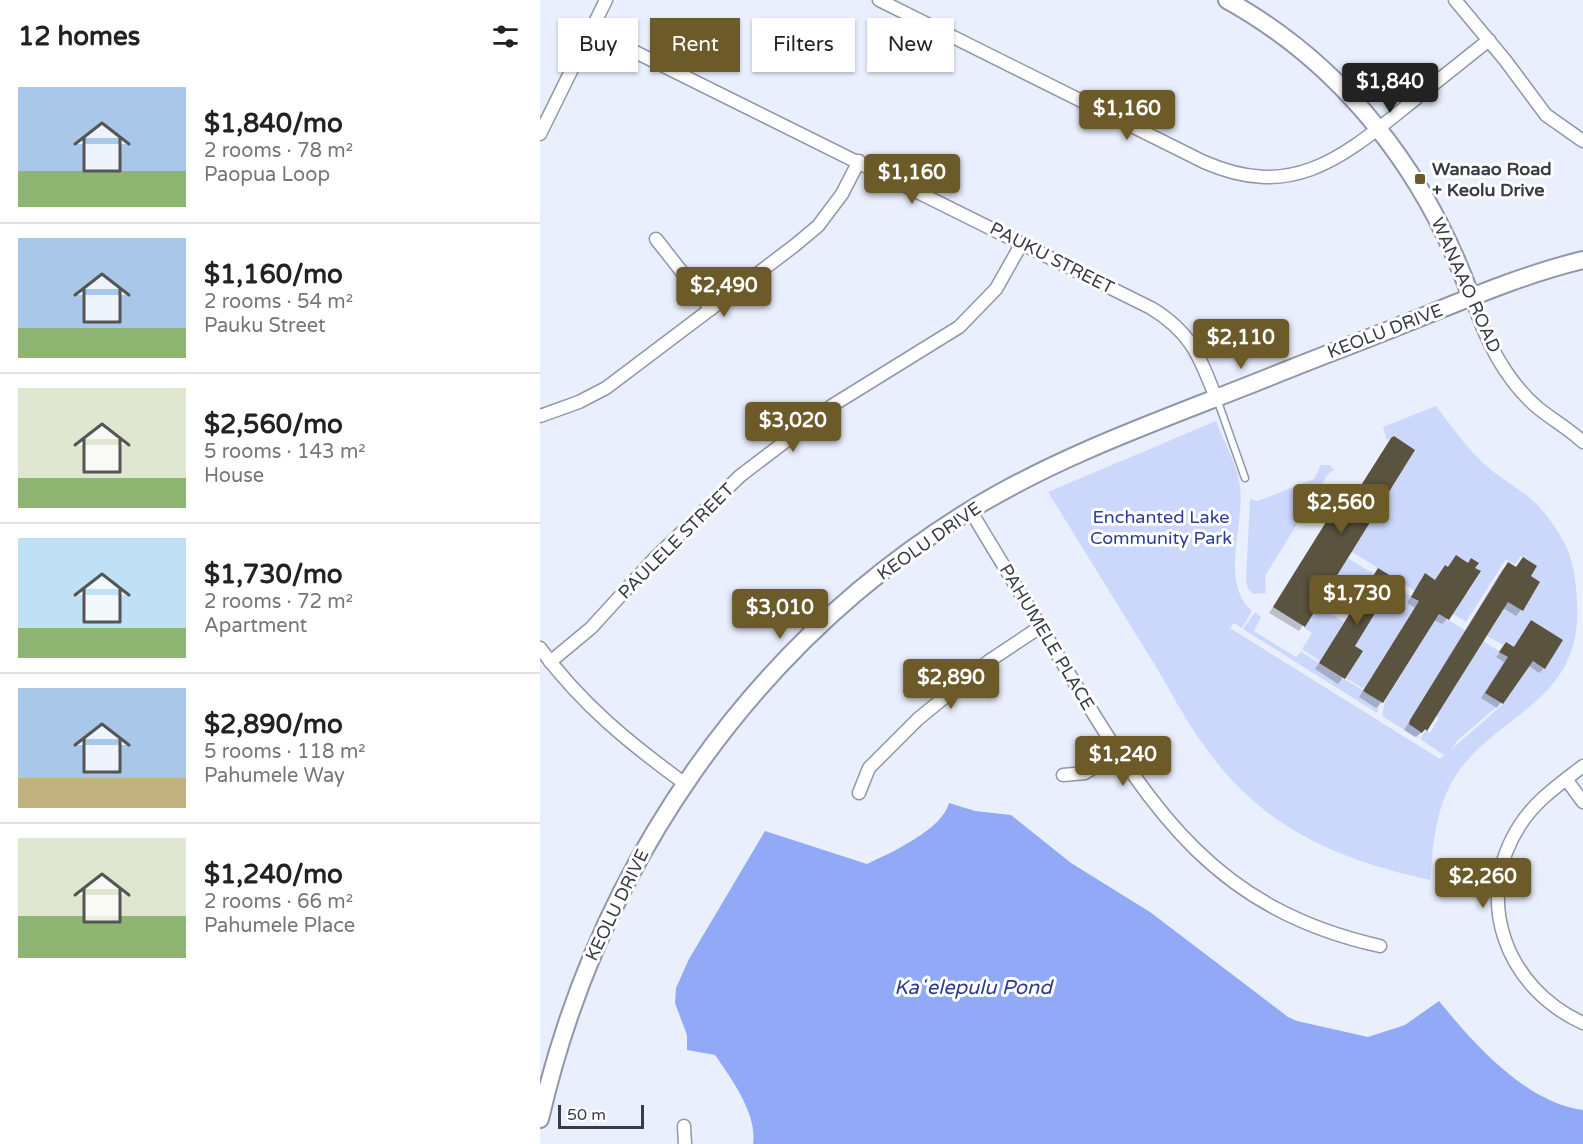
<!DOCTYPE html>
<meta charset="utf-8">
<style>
:root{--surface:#fff;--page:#f2f2f2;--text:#222;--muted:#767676;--line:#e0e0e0;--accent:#6c5a28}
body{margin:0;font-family:"Varela Round",sans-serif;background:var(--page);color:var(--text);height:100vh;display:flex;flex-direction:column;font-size:22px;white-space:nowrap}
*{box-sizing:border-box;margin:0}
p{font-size:20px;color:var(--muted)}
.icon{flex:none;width:33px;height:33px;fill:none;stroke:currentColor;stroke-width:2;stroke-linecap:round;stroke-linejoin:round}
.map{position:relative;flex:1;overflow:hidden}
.drawer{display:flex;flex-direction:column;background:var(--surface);width:540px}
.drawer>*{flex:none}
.hud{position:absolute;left:18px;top:18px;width:570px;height:54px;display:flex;gap:12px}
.scale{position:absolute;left:18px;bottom:15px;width:86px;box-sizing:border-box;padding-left:6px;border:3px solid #393c45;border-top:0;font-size:16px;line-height:21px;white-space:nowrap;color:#393c45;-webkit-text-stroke:4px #fff;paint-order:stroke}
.price{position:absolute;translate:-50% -51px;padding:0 14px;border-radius:6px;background:var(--accent);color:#fff;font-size:20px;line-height:39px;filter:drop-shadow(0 2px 3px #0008)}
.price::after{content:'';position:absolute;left:50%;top:36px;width:18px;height:14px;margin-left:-9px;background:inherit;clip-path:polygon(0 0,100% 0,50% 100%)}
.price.active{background:#222;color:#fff}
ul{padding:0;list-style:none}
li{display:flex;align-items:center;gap:18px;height:150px;padding:0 18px}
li+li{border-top:2px solid var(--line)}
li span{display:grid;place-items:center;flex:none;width:168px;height:120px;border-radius:0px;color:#555}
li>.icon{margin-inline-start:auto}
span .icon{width:72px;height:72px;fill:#fffc;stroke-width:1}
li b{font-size:26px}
h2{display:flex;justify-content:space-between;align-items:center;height:72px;padding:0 18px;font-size:26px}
.chip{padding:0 21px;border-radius:0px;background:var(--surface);box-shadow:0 2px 4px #0004;font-size:21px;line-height:54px}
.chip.active{background:var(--accent);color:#fff}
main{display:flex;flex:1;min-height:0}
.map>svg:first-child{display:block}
</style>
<main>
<section class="drawer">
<h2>12 homes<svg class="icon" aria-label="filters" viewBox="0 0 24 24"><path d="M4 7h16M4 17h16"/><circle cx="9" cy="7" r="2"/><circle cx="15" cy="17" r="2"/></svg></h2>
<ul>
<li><span style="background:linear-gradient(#a9c7e8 70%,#8fb573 0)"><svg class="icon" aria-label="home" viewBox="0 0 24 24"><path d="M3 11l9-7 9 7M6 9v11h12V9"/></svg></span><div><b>$1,840/mo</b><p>2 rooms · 78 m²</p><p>Paopua Loop</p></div></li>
<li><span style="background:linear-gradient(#a9c7e8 75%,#8fb573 0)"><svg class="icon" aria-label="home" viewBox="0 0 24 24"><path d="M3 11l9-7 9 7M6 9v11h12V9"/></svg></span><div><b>$1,160/mo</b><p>2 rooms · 54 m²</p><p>Pauku Street</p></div></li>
<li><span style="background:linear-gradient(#dfe7d0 75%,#8fb573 0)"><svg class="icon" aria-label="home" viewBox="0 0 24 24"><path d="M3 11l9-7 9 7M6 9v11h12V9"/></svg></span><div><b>$2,560/mo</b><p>5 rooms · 143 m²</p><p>House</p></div></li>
<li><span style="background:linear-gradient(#bfe0f5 75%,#8fb573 0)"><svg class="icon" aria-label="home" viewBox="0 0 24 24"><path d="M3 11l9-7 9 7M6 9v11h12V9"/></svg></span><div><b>$1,730/mo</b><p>2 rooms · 72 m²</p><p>Apartment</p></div></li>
<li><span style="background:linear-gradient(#a9c7e8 75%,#c2b280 0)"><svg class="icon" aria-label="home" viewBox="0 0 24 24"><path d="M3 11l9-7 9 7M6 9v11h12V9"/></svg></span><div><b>$2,890/mo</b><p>5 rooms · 118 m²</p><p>Pahumele Way</p></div></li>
<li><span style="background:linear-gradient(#dfe7d0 65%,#8fb573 0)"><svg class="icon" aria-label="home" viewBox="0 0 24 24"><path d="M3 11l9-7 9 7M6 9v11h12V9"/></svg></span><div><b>$1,240/mo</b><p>2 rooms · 66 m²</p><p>Pahumele Place</p></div></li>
</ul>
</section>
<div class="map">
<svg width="1043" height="1144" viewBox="0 0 1043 1144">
<rect width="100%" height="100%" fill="#eaeffd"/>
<g fill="#ccd8fb">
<path d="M 896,406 C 910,424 923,443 939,459 C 953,474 974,485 990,498 C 1003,509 1015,526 1023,541 C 1034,559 1036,582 1037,603 C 1043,702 958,712 916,775 C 896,806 893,843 890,880 C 795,859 723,828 665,747 C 645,720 630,690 613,662 C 578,605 543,549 508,492 L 676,421 C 684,442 697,464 700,486 C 705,526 679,582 712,611 L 702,628 L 694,623 L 690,628 L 900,759 L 904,755 L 880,739 L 886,730 L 890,733 L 899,718 L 896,716 L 943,641 L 968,657 L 945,693 L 961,703 L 918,740 L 911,750 L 963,704 L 993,661 L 1005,668 L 1023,640 L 991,620 L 974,647 L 966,642 L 963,645 L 947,636 L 968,602 L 983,611 L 1000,583 L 991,576 L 997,566 L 981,556 L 975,565 L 966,559 L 926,622 L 890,600 L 928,592 L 941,572 L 935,568 L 938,562 L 931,558 L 928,563 L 908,567 L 904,565 L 885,597 L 786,536 L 820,539 L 875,450 L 854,437 L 847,440 L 843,427 Z"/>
<polygon points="781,465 790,465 794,470 788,474 725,576 726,593 714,594 708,589 706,580 710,499 718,501 774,479"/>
<polygon points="808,558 834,574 808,616 782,600"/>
<polygon points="853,585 879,601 824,689 806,678 822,651 815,646"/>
<polygon points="778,605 804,622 780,661 762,649 772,633 764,628"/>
<polygon points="715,612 721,617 714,631 756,657 761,652 840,701 837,713 703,629"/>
<polygon points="899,614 926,631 870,720 881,732 877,738 842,716 845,701"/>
</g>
<path fill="#91a9f7" d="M 409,803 L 435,811 L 471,815 L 531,863 L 610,912 L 748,1017 L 757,1021 L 828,1037 L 865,1025 L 899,1001 C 933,1043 986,1103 1043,1110 L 1043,1144 L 213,1144 C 218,1115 191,1078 175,1055 L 147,1050 L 147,1035 L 135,1003 L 136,988 L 149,959 L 225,831 L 327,864 C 350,853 402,830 409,803 Z"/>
<g fill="#0003">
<polygon points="851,439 873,450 759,631 729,613 802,497 806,492 814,496"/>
<polygon points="983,559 989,577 998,583 981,610 976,616 963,608 885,730 875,737 864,730 962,570 968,564 975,568"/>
<polygon points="931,560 907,619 902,624 894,620 842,702 836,708 819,697 875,608 867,603 880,581 886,575 894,581 905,567 927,564"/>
<polygon points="838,570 813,646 821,651 798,684 775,669"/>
<polygon points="991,621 1004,668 999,673 988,665 957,708 941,698 964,662 956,657 966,644 973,648"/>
</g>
<g fill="#5a533f">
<polygon points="854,436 875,450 765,627 733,607 806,490 815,495 851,438"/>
<polygon points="916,555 928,563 931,558 939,563 935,568 941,571 909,620 899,614 843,703 823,691 879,601 871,597 885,573 895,580 905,565 908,567"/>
<polygon points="983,557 997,566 991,576 1000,582 983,611 968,602 887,731 885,729 882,733 869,724 870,720 968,562 976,567"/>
<polygon points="838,568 856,579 815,646 823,651 805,679 779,663"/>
<polygon points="991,620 1023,640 1005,669 993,661 963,704 945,693 968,657 959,652 966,642 974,647"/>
</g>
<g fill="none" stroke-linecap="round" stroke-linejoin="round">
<g stroke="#9097ab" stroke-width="9">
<polyline id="lane" points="677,399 705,478"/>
</g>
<g stroke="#9097ab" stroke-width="15">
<g id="street">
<path d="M 339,0 L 664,162 C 749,199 797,162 863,109 C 891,86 920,63 949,40"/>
<polyline points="915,0 965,60 1006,115 1043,141"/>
<path d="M 51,30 L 611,308 C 651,332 660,357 676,398"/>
<polyline points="0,134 66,0"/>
<polyline points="116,239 171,309"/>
<path d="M 931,297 C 945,338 964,379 998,408 C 1013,420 1029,429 1043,442"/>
<polyline points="0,416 39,402 66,388 254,246 278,226 302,194 319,161"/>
<path d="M 430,510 C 465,567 499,625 534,682 C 614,814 678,910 840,946"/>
<path d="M 0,648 C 40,703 89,743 144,783"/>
<polyline points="10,662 51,628 114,559 200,476 293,405 419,327 456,289 482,243"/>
<path d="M 1043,766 C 1020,784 996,800 980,825 C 932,899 966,988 1043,1023"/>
<polyline points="523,775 545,773 577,753"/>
<polyline points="1026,779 1043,802"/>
<polyline points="319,793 329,768 378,719 449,661 500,627"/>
<polyline points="144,1126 145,1144"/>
</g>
</g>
<g stroke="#9097ab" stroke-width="20">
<g id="secondary">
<path d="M 687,0 C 804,65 886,172 931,297"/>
<path d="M 0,1119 C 58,867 210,645 432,509 C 524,453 627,418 727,378 C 776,358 825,340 874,320 C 929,298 985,274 1043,260"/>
</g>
</g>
<use href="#lane" stroke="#fff" stroke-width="6"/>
<use href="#street" stroke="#fff" stroke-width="12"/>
<use href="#secondary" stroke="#fff" stroke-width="16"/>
</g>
<rect fill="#6c5a28" stroke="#fff" stroke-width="2" x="874" y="173" width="12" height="12" rx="3"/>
<g text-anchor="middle" stroke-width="6" stroke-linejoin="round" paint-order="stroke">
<g font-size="18" font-weight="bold" fill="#393c45" stroke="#fff" text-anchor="start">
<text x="892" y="175">Wanaao Road<tspan x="892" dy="21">+ Keolu Drive</tspan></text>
</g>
<g font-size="18" fill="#393c45" stroke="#fff">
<text transform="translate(512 258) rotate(27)" y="6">PAUKU STREET</text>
<text transform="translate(926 285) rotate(66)" y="6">WANAAO ROAD</text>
<text transform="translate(845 331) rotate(-21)" y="6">KEOLU DRIVE</text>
<text transform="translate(136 541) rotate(-45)" y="6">PAULELE STREET</text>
<text transform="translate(389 541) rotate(-35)" y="6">KEOLU DRIVE</text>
<text transform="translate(507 637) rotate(59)" y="6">PAHUMELE PLACE</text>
<text transform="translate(77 905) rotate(-64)" y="6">KEOLU DRIVE</text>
</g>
<g font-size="18" fill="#2c3d95" stroke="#fff">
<text x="621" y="523">Enchanted Lake<tspan x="621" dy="21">Community Park</tspan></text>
</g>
<g font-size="20" font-style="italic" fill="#2a3b93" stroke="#fff">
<text x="433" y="994">Kaʻelepulu Pond</text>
</g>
</g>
</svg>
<div class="scale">50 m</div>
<b class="price active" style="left:850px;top:114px">$1,840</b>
<b class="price" style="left:587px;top:141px">$1,160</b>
<b class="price" style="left:372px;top:205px">$1,160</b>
<b class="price" style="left:184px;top:318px">$2,490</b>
<b class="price" style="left:701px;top:370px">$2,110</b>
<b class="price" style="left:253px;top:453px">$3,020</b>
<b class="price" style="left:801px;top:535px">$2,560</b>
<b class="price" style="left:817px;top:626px">$1,730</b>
<b class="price" style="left:240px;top:640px">$3,010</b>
<b class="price" style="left:411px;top:710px">$2,890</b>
<b class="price" style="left:583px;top:787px">$1,240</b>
<b class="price" style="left:943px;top:909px">$2,260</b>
<div class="hud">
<a class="chip">Buy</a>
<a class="chip active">Rent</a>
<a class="chip">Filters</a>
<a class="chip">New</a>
</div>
</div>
</main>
